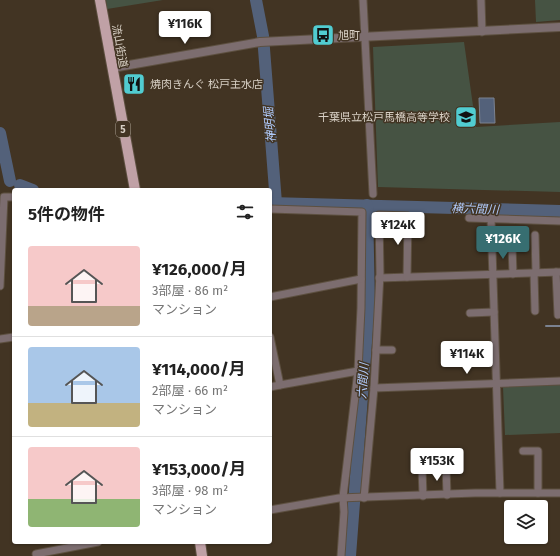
<!DOCTYPE html>
<html lang="ja">
<meta charset="utf-8">
<style>
:root{--surface:#fff;--page:#f2f2f2;--text:#222;--muted:#767676;--line:#e0e0e0;--accent:#376e71}
body{margin:0;font-family:"Fira Sans","Noto Sans JP",sans-serif;background:var(--page);color:var(--text);height:100vh;display:flex;flex-direction:column;font-size:15px;white-space:nowrap}
*{box-sizing:border-box;margin:0}
p{font-size:13px;color:var(--muted)}
.icon{flex:none;width:22px;height:22px;fill:none;stroke:currentColor;stroke-width:2;stroke-linecap:round;stroke-linejoin:round}
.map{position:relative;flex:1;overflow:hidden}
.details{position:absolute;left:12px;top:188px;width:260px;height:356px;display:flex;flex-direction:column;background:var(--surface);border-radius:4px;box-shadow:0 1px 3px #0004}
.details>*{flex:none}
.controls{position:absolute;left:504px;top:500px;display:grid;gap:8px}
.controls a{display:grid;place-items:center;width:44px;height:44px;border-radius:4px;background:var(--surface);box-shadow:0 1px 3px #0004;font-size:20px}
.price{position:absolute;translate:-50% -34px;padding:0 9px;border-radius:4px;background:#fff;color:#222;font-size:13px;line-height:26px;filter:drop-shadow(0 1px 2px #0008)}
.price::after{content:'';position:absolute;left:50%;top:24px;width:12px;height:9px;margin-left:-6px;background:inherit;clip-path:polygon(0 0,100% 0,50% 100%)}
.price.active{background:var(--accent);color:#fff}
ul{padding:0;list-style:none}
li{display:flex;align-items:center;gap:12px;height:100px;padding:0 16px}
li+li{border-top:1px solid var(--line)}
li span{display:grid;place-items:center;flex:none;width:112px;height:80px;border-radius:4px;color:#555}
li>.icon{margin-inline-start:auto}
span .icon{width:48px;height:48px;fill:#fffc;stroke-width:1}
li b{font-size:17px}
h2{display:flex;justify-content:space-between;align-items:center;height:48px;padding:0 16px;font-size:17px}
.map>svg:first-child{display:block}
</style>
<div class="map">
<svg width="560" height="556" viewBox="0 0 560 556">
<rect width="100%" height="100%" fill="#423423"/>
<g fill="#465343">
<polygon points="106,0 163,0 107,9"/>
<polygon points="535,0 560,0 560,20 536,22"/>
<polygon points="464,42 476,127 560,122 560,192 378,187 373,47"/>
<polygon points="560,385 560,433 505,435 503,387"/>
</g>
<polygon fill="#53617a" stroke="#7b8290" points="479,98 494,98 495,123 480,123"/>
<g fill="none" stroke-linecap="round" stroke-linejoin="round">
<polyline stroke="#7b8290" stroke-width="2" points="546,326 560,326"/>
<g stroke="#53617a" stroke-width="12">
<polyline points="256,0 263,36 276,203"/>
<polyline points="0,133 10,181"/>
<polyline points="20,185 33,190"/>
<polyline points="270,203 560,211"/>
<polyline points="350,556 369,303 367,205"/>
</g>
<g stroke="#5d5040" stroke-width="9">
<g id="minor">
<polyline points="363,0 373,194"/>
<polyline points="481,0 482,32"/>
<polyline points="270,209 362,212 361,308 358,371 343,497 344,512 341,556"/>
<polyline points="469,218 560,221"/>
<polyline points="491,218 500,493"/>
<polyline points="535,235 536,273"/>
<polyline points="512,246 513,274"/>
<polyline points="556,272 558,315"/>
<polyline points="534,273 535,311"/>
<polyline points="379,278 560,272"/>
<polyline points="0,286 4,197 14,197"/>
<polyline points="270,297 361,279"/>
<polyline points="470,313 494,312"/>
<polyline points="270,337 280,385 270,387"/>
<polyline points="0,339 14,337"/>
<polyline points="376,350 392,350"/>
<polyline points="280,385 358,371"/>
<polyline points="374,388 560,381"/>
<polyline points="523,451 538,451 538,493"/>
<polyline points="446,467 447,495"/>
<polyline points="422,468 423,496"/>
<polyline points="364,498 374,388 380,274 379,215 408,216 407,277"/>
<polyline points="270,510 339,498 475,493 560,493"/>
<polyline points="36,554 98,542"/>
</g>
</g>
<g stroke="#5d5040" stroke-width="10">
<polyline id="tertiary" points="112,68 260,42 560,27"/>
</g>
<g stroke="#5d5040" stroke-width="12">
<g id="primary">
<polyline points="100,0 135,190"/>
<polyline points="200,542 202,556"/>
</g>
</g>
<use href="#minor" stroke="#7c6d6f" stroke-width="7"/>
<use href="#tertiary" stroke="#7c6d6f" stroke-width="8"/>
<use href="#primary" stroke="#c0a1a6" stroke-width="10"/>
</g>
<defs>
<g id="bus-square" transform="scale(1.15)"><rect x="-9" y="-9" width="18" height="18" rx="4" fill="#51ccd1" stroke="#423423"/><path d="M-5-6H5V4H4V6H2V4H-2V6H-4V4H-5ZM-3.5-4V0h7V-4ZM-3.5 1.2v1.5H-2V1.2ZM2 1.2v1.5H3.5V1.2Z" fill="#111"/></g>
<g id="restaurant-square" transform="scale(1.15)"><rect x="-9" y="-9" width="18" height="18" rx="4" fill="#51ccd1" stroke="#423423"/><path d="M-5-6h1v4h1v-4h1v4h1v-4h1v5L-1.5 .5V6h-2V.5L-5-1ZM5-6V6H3V1.5H1.5Q1.5-4 5-6Z" fill="#111"/></g>
<g id="school-square" transform="scale(1.15)"><rect x="-9" y="-9" width="18" height="18" rx="4" fill="#51ccd1" stroke="#423423"/><path d="M0-5L7-2L0 1L-7-2ZM-4 1L0 2.5L4 1V4Q0 6-4 4Z" fill="#111"/></g>
</defs>
<g fill-rule="evenodd">
<use href="#bus-square" x="323" y="35"/>
<use href="#restaurant-square" x="134" y="84"/>
<use href="#school-square" x="466" y="117"/>
</g>
<g text-anchor="middle" stroke-width="3" stroke-linejoin="round" paint-order="stroke">
<rect fill="#423423" stroke="#aba194" stroke-width="1" x="116" y="121" width="14" height="16" rx="3"/>
<g font-size="10" font-weight="bold" fill="#d8d0c5">
<text x="123" y="133">5</text>
</g>
<g font-size="11" fill="#d8d0c5" stroke="#423423" text-anchor="start">
<text x="338" y="39">旭町</text>
<text x="150" y="88">焼肉きんぐ 松戸主水店</text>
<text x="450" y="121" text-anchor="end">千葉県立松戸馬橋高等学校</text>
</g>
<g font-size="11" fill="#d8d0c5" stroke="#423423">
<text transform="translate(120 46) rotate(80)" y="4">流山街道</text>
</g>
<g font-size="12" font-style="italic" fill="#afc9f9" stroke="#423423">
<text transform="translate(270 125) rotate(-95)" y="4">神明堀</text>
<text transform="translate(475 209) rotate(2)" y="4">横六間川</text>
<text transform="translate(363 381) rotate(-86)" y="4">六間川</text>
</g>
</g>
</svg>
<div class="controls">
<a><svg class="icon" aria-label="layers" viewBox="0 0 24 24"><path d="M12 4l9 5-9 5-9-5zM3 14l9 5 9-5"/></svg></a>
</div>
<b class="price" style="left:185px;top:45px">¥116K</b>
<b class="price" style="left:398px;top:246px">¥124K</b>
<b class="price active" style="left:503px;top:260px">¥126K</b>
<b class="price" style="left:467px;top:375px">¥114K</b>
<b class="price" style="left:437px;top:482px">¥153K</b>
<section class="details">
<h2>5件の物件<svg class="icon" aria-label="filters" viewBox="0 0 24 24"><path d="M4 7h16M4 17h16"/><circle cx="9" cy="7" r="2"/><circle cx="15" cy="17" r="2"/></svg></h2>
<ul>
<li><span style="background:linear-gradient(#f6c9c9 75%,#b9a48a 0)"><svg class="icon" aria-label="home" viewBox="0 0 24 24"><path d="M3 11l9-7 9 7M6 9v11h12V9"/></svg></span><div><b>¥126,000/月</b><p>3部屋 · 86 m²</p><p>マンション</p></div></li>
<li><span style="background:linear-gradient(#a9c7e8 70%,#c2b280 0)"><svg class="icon" aria-label="home" viewBox="0 0 24 24"><path d="M3 11l9-7 9 7M6 9v11h12V9"/></svg></span><div><b>¥114,000/月</b><p>2部屋 · 66 m²</p><p>マンション</p></div></li>
<li><span style="background:linear-gradient(#f6c9c9 65%,#8fb573 0)"><svg class="icon" aria-label="home" viewBox="0 0 24 24"><path d="M3 11l9-7 9 7M6 9v11h12V9"/></svg></span><div><b>¥153,000/月</b><p>3部屋 · 98 m²</p><p>マンション</p></div></li>
</ul>
</section>
</div>
